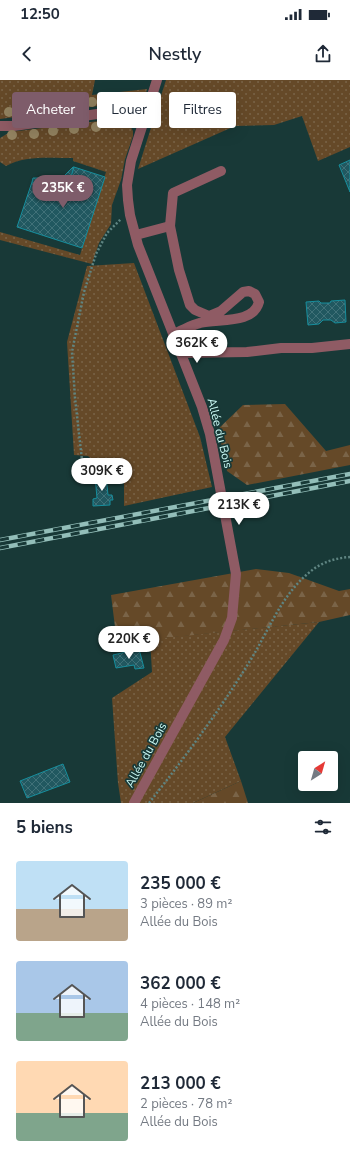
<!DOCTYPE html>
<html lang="fr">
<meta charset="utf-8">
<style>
:root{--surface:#fff;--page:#f2f2f3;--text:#1f2937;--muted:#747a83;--accent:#7e5c6a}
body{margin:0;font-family:"Nunito Sans",sans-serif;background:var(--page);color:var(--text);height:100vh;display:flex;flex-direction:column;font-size:15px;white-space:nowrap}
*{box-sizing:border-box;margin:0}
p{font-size:13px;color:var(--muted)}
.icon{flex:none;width:22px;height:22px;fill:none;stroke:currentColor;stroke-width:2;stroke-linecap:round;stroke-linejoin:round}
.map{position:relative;height:723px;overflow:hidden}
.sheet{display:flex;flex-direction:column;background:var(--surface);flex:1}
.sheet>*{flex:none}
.banner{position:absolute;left:12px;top:12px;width:326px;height:36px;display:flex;gap:8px}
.needle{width:26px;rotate:37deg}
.fabs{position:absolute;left:298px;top:671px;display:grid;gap:8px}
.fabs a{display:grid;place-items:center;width:40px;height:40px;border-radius:4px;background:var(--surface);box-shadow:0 4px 16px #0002;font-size:20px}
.price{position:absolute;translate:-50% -34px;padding:0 9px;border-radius:14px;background:#fff;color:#222;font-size:13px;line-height:26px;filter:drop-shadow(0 1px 2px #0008)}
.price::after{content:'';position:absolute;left:50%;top:24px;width:12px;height:9px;margin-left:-6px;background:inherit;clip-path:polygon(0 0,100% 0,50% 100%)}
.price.selected{background:var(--accent);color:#fff}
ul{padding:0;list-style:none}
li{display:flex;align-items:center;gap:12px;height:100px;padding:0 16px}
li span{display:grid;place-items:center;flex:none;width:112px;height:80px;border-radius:4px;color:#555}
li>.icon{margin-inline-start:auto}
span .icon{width:48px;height:48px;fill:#fffc;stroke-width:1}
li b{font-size:17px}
h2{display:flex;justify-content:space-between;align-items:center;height:48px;padding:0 16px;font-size:17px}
.chip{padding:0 14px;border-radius:4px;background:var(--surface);box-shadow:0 4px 16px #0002;font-size:14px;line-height:36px}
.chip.selected{background:var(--accent);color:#fff}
.status{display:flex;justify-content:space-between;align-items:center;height:28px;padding:0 20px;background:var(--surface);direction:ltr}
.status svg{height:11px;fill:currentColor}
header{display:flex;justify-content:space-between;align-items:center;height:52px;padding:0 16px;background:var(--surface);font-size:18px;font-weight:600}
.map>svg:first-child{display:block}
</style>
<div class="status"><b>12:50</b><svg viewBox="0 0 49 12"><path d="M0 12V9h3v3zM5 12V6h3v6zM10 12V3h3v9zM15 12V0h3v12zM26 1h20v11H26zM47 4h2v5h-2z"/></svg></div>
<header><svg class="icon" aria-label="back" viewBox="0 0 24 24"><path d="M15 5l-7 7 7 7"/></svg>Nestly<svg class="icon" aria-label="share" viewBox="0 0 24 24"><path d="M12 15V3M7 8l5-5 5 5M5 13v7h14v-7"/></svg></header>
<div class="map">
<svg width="350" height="723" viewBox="0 0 350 723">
<defs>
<pattern id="grass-dots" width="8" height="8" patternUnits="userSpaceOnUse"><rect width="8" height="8" fill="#654928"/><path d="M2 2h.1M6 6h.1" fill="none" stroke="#7a6448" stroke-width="1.8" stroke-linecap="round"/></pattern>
<pattern id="forest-firs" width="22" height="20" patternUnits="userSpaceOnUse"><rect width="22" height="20" fill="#654928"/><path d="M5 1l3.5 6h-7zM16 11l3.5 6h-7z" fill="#7a6448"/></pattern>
<pattern id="building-cross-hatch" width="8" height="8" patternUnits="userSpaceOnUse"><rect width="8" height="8" fill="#215860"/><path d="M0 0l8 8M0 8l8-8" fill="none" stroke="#407178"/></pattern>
</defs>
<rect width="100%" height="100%" fill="#183937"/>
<g fill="url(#grass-dots)">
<path d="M 0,0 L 95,0 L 92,15 L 147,9 C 146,18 136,20 128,22 L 0,39 Z"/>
<polygon points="166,0 350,0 350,67 318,81 302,36 274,45 235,46 138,89"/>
<path d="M 115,39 L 122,40 L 129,44 L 133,51 L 133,56 L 125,79 L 121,100 L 112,125 L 111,144 L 99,163 L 92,184 L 0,160 L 0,152 L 80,175 L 106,92 L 73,81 L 73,78 C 51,78 25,75 6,86 L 0,82 L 0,58 L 10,52 L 18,51 Z"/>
<polygon points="134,183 200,357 212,407 124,426 124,383 117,383 102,389 88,376 74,375 67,262 87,186"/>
<polygon points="319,542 225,657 241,701 193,723 121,723 118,703 112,618 152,592 150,559"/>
</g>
<g fill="url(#forest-firs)">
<polygon points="285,324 326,371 350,365 350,385 247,405 227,391 218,349 243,325"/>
<polygon points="256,489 289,493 339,511 350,509 350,535 319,542 117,563 111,515"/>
<polygon points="241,701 248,723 193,723"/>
</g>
<g fill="url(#building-cross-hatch)" stroke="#168e9d">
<polygon points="350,80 350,112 339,85"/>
<polygon points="73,87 74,87 66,114 32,102 33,98 42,98 62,104 64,96"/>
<polygon points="74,87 105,97 82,168 17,147 32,102 66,114"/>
<polygon points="345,220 346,242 335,243 331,240 323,240 319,244 308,245 306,222 319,221 321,223 330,223 331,221"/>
<polygon points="106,395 108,415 112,415 113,420 110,420 110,425 93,426 93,419 97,418 95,396"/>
<polygon points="138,564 139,569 124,573 122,567"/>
<polygon points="139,569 144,588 135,589 134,585 116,588 113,575"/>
<polygon points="63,684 70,702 27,718 20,701"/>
</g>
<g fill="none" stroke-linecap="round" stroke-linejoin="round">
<g stroke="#5f8582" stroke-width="2.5" stroke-dasharray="2 2" stroke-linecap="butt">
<polyline points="84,398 75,318 72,272 84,212 96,174 107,153 121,139"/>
<path d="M 149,723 C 186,676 222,627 253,576 C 270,547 283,513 311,491 C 322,482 336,478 350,477"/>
</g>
<g stroke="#8f5b64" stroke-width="10">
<polyline points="0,46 14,46 111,32 135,32 146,33"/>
<polyline points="136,155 170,146"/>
<path d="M 173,254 C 182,251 191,245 200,243 C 217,238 253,245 259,222 L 255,214 L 249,211 L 243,212 L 221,231 L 209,236 L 195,230 L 190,225 L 179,190 L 170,146 L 173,113 L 221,91"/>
<polyline points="181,273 247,272 281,268 312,268 350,264"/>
<polyline points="134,723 224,560 232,538 236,494 210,354 202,327 138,165 130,135 128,120 127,105 131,81 157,0"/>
</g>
<g stroke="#93beb9" stroke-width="4.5">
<g id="rail">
<polyline points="0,460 350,394"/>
<polyline points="0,468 350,401"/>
</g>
</g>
<use href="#rail" stroke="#183937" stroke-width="3" stroke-dasharray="9" stroke-linecap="butt"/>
</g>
<g fill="#948461">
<circle cx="92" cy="22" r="5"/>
<circle cx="72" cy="24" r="5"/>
<circle cx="51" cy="27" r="5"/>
<circle cx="29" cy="30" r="5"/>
<circle cx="9" cy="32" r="5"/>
<circle cx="96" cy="47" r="5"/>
<circle cx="74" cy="49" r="5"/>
<circle cx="53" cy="51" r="5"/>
<circle cx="34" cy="54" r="5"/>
<circle cx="12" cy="55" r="5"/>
</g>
<g text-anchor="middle" stroke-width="3.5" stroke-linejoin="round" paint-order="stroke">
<g font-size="12" fill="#cdfcf7" stroke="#183937">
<text transform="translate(220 353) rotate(76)" y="4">Allée du Bois</text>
<text transform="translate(146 675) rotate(-61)" y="4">Allée du Bois</text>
</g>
</g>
</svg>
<div class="fabs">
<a><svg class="needle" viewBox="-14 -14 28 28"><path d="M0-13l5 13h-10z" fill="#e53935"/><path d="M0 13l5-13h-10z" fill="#747a83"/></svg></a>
</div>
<b class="price selected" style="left:63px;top:129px">235K €</b>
<b class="price" style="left:197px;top:284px">362K €</b>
<b class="price" style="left:102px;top:412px">309K €</b>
<b class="price" style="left:239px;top:446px">213K €</b>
<b class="price" style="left:129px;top:580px">220K €</b>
<div class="banner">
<a class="chip selected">Acheter</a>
<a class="chip">Louer</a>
<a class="chip">Filtres</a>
</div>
</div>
<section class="sheet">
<h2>5 biens<svg class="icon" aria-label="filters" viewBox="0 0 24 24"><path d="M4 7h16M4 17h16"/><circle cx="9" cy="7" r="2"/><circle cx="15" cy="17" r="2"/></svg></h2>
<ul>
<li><span style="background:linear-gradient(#bfe0f5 60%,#b9a48a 0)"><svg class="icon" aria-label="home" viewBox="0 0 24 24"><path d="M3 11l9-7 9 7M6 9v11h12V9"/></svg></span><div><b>235 000 €</b><p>3 pièces · 89 m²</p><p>Allée du Bois</p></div></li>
<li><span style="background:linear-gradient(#a9c7e8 65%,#7fa58c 0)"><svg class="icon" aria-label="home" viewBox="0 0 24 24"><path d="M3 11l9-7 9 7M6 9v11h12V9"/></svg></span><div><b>362 000 €</b><p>4 pièces · 148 m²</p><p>Allée du Bois</p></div></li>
<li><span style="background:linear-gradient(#ffd9b3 65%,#7fa58c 0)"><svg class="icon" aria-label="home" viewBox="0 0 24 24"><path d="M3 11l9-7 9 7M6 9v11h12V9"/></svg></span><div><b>213 000 €</b><p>2 pièces · 78 m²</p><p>Allée du Bois</p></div></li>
</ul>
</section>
